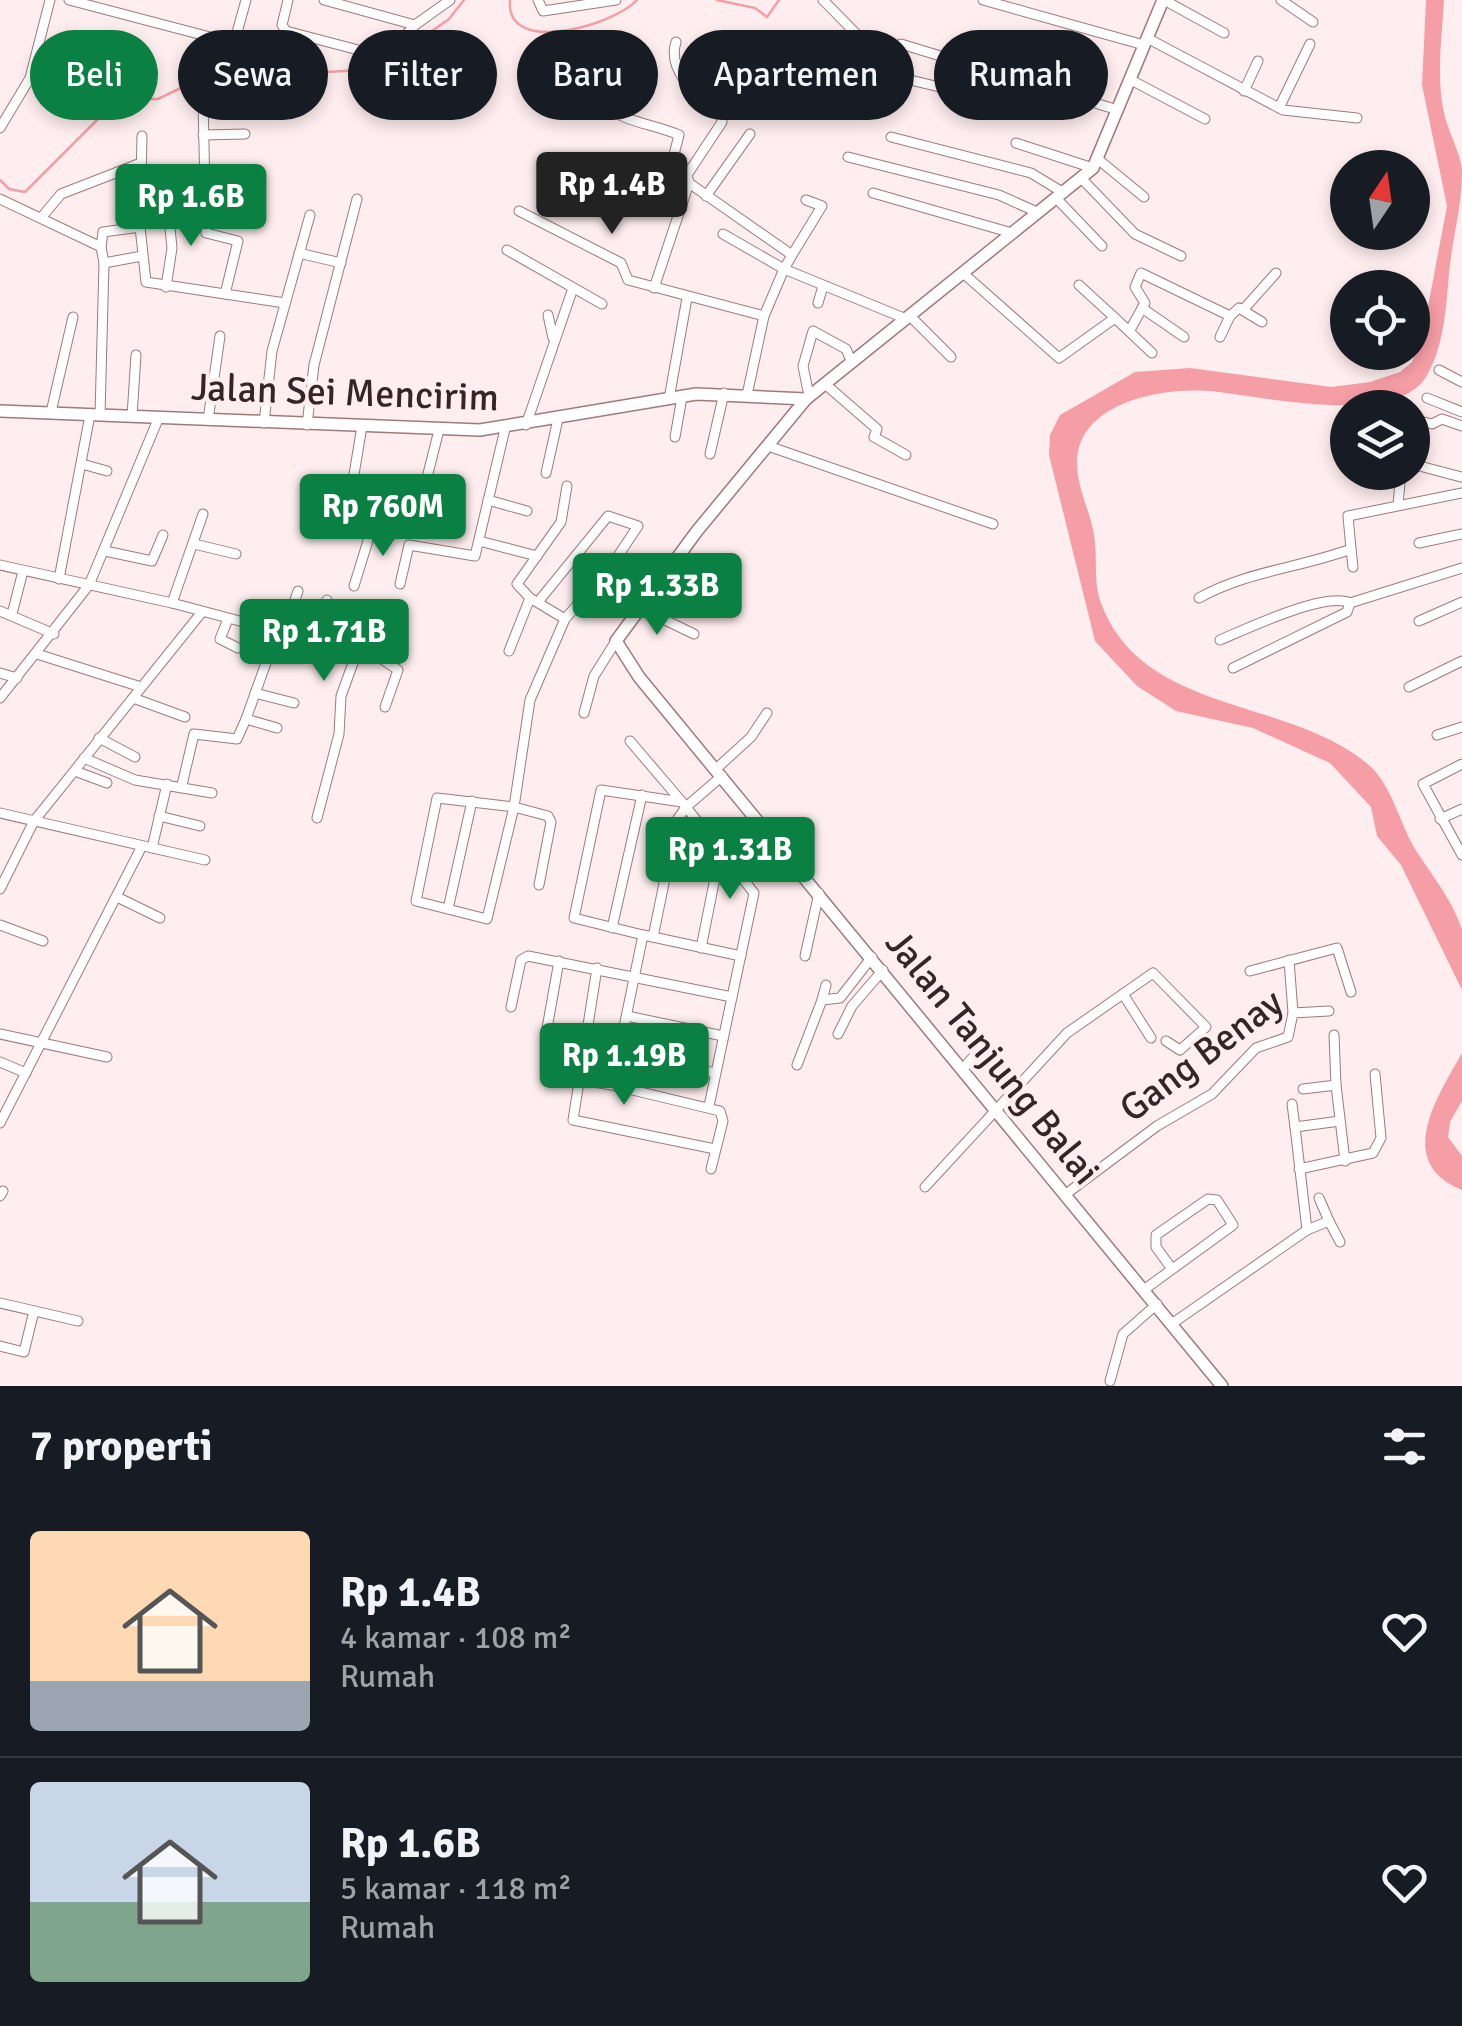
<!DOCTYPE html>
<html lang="id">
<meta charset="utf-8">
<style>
:root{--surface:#171b24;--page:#20242c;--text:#f1f3f6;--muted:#9ea1a6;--line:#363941;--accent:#0b8043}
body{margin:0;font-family:Signika,sans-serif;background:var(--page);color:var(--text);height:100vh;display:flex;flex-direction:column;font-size:38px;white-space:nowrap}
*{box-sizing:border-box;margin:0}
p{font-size:32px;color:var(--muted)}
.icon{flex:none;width:55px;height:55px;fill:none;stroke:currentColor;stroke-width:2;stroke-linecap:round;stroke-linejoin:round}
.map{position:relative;height:1386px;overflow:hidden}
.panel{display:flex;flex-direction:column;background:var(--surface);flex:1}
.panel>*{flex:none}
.guide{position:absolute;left:30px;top:30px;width:1402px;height:90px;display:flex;gap:20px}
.needle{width:65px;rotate:13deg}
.buttons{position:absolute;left:1330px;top:150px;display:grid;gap:20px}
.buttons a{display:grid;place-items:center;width:100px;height:100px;border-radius:50%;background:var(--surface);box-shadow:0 5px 15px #0003;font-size:50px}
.price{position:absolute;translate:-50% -85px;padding:0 22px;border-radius:10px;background:var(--accent);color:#fff;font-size:32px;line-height:65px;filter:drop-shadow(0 2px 5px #0008)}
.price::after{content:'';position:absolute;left:50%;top:60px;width:30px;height:22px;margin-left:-15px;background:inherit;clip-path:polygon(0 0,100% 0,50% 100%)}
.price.selected{background:#222;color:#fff}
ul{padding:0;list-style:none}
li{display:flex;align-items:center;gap:30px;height:250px;padding:0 30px}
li+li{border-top:2px solid var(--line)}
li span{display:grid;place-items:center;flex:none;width:280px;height:200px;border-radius:10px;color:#555}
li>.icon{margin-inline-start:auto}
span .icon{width:120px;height:120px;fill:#fffc;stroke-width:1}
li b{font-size:42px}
h2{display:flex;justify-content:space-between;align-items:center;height:120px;padding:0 30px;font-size:42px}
.pill{padding:0 35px;border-radius:45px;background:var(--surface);box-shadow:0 5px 15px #0003;font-size:35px;line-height:90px}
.pill.selected{background:var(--accent);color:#fff}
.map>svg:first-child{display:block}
</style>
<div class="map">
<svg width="1462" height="1386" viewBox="0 0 1462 1386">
<rect width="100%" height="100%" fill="#ffeeef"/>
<g fill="#f69ea6">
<path d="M 1426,0 L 1444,0 C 1442,37 1436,77 1444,113 C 1448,132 1460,151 1462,170 C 1462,210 1452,238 1449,274 C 1446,308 1444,347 1426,377 C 1394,428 1259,395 1208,391 C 1161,388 1079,402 1077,462 C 1077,489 1090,510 1094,535 C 1098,557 1093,582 1101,603 C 1143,716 1289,696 1370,766 C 1393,787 1400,826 1417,852 C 1432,875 1454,903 1462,930 C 1462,946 1462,973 1462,990 L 1401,865 L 1377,836 L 1371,807 L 1330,763 L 1253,728 L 1176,711 L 1137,686 L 1095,641 L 1049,455 L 1050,435 L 1060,415 L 1135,372 L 1190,368 L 1331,387 L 1370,382 L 1400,372 L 1412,362 L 1423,333 L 1447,206 L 1422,85 Z"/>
<path d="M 1462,1053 L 1462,1101 L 1450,1122 L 1448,1137 L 1462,1156 L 1462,1190 C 1393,1162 1438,1096 1462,1053 Z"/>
</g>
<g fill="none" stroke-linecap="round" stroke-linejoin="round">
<g stroke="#f69ea6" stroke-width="2.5">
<path d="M 510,0 C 505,58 616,24 637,0"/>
<polyline points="717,0 755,8 767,17 779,0"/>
<polyline points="0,180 9,189 25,192 109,108 133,99 158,99 218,70 239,64 289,64 326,72 362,70 394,76 418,41 449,19 464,0"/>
</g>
<g stroke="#9f7a7d" stroke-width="11">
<g id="minor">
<polyline points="69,0 229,42 236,36 246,0"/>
<polyline points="288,0 282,25 286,31 385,57 415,25 450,0"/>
<polyline points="324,0 415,25"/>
<polyline points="538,0 543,11 616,0"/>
<polyline points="823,0 877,55 901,44 1118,110"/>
<polyline points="983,0 1144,45"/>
<polyline points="1164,0 1224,33"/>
<polyline points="1281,0 1313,22"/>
<polyline points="1147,38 1283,110 1357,118"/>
<polyline points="873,71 985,98 992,73"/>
<polyline points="1131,80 1205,119"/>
<polyline points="1244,91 1258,61"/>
<polyline points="239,96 206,96 203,101 206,233 238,241 225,294 285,303"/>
<path d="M 605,107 C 629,123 653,124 679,135 L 671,166 L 686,179"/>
<polyline points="1279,108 1310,44"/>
<polyline points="0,128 30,78 50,0"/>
<polyline points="203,135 245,134"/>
<polyline points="891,137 1031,173 1064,193"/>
<polyline points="1016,143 1093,168"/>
<polyline points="848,157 999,195 1037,212"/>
<polyline points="1099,160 1144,197"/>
<polyline points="204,171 242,171"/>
<polyline points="1081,178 1135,234 1181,256"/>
<polyline points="689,183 792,255 784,269 904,318"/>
<polyline points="873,193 1012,233"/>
<polyline points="706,196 750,134"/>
<polyline points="1056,198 1102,246"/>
<polyline points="0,199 101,247 104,263 100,415"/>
<polyline points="519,211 621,263 628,280 764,316 784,269 723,234"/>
<polyline points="41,218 61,194 141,163"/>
<polyline points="140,227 142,136"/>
<polyline points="101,247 103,232 140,227 146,282 225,294"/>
<polyline points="507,250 602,304"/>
<polyline points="299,253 341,263"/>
<polyline points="792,255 822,206 806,200"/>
<polyline points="104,263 142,256"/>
<polyline points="963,273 1059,358 1115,318 1152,353"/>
<polyline points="1079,285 1115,318"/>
<polyline points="166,287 172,248 168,208"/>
<path d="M 654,288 L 689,183 L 687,175 L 722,122 L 721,116 C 700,98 666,72 676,42"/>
<polyline points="818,303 823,286"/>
<polyline points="1142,308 1184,337"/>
<polyline points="1243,310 1276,273"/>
<polyline points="548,315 553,338"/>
<polyline points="909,315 951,357"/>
<polyline points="1130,330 1145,303 1135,287 1141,273 1230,316 1239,308 1262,322"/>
<polyline points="1220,337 1230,316"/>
<polyline points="1439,370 1462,382"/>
<polyline points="825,384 877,429 874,437 906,455"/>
<polyline points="747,395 764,316"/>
<polyline points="809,396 803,366 813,331 846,349 852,363"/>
<polyline points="1427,398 1462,412"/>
<polyline points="669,399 687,298"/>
<polyline points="51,412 73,317"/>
<polyline points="132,416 136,355"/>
<polyline points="1412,419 1432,424 1442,419 1462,426"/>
<polyline points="208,420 220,336"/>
<polyline points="264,423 272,351 310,215"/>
<polyline points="307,425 314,365 357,199"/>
<polyline points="526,425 572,291"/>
<polyline points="675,437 682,397"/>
<polyline points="768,446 993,524"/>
<polyline points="710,454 724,393"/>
<polyline points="82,464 107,471"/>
<polyline points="1412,464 1461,477"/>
<polyline points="546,473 558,419"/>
<polyline points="1373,477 1400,483 1398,504"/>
<polyline points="488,500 527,511"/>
<polyline points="347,517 362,426"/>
<polyline points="384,518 393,484"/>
<polyline points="415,525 435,529"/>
<polyline points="479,541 537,556"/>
<polyline points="1419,543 1462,534"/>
<polyline points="194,544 236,554"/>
<polyline points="1351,549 1353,567"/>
<polyline points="105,551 152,561 163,535"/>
<polyline points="0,565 172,603 382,659 398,670 385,707"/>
<polyline points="59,579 90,415"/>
<polyline points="400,584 409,545 475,556 505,429"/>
<polyline points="354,586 375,518 415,525 439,430"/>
<path d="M 1199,598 C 1247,571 1300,568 1351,549 L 1348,516 L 1462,493"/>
<polyline points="538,602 608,516 638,526 614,562"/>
<polyline points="172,603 203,514"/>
<polyline points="638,607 694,634"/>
<polyline points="0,611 54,634"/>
<polyline points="12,614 23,571"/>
<polyline points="228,619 220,639 238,648"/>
<polyline points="565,619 530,598 517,584 561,522 567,486"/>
<polyline points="1419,621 1462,602"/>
<polyline points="283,634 298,591"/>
<path d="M 1220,640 C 1246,629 1326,591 1350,603 L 1462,568"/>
<polyline points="310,641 327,600"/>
<polyline points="509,651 530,598"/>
<polyline points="37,654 141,687"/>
<polyline points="1233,668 1347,612 1350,603"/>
<polyline points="0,673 17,678"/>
<polyline points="1409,687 1462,661"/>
<polyline points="255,693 294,703"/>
<polyline points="0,698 89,585 159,417"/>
<polyline points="133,698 185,717"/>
<polyline points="584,713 594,676 616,641"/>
<polyline points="277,728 246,719 277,632"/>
<polyline points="1437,735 1462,727"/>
<polyline points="99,738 135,757"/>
<polyline points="630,741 682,802"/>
<polyline points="84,758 135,780 212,793"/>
<polyline points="1462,764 1423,784 1462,855"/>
<polyline points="716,769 751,737 767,713"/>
<polyline points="75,771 107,783"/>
<polyline points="182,785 194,734 237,739 246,719"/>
<polyline points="0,813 205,860"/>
<polyline points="159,816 200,826"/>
<polyline points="317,818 339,734 341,696 357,652"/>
<polyline points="1440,819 1462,809"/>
<polyline points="152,848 167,784"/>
<polyline points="539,885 551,822 548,816 514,807 437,798 416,901 487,919 514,807 530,700 565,619 614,562 651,589"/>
<polyline points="0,889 34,821 202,612"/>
<polyline points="117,897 160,918"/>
<polyline points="448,909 472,801"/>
<polyline points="0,925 43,941"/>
<polyline points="612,928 642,795"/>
<polyline points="643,935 574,918 601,790 682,802 686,807 722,776"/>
<polyline points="653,937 741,956"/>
<polyline points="701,948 721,848"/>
<polyline points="805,956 819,893"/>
<polyline points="1289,960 1293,1013"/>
<polyline points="597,968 573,1120 715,1149"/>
<polyline points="1250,971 1337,948 1351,992"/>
<polyline points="1123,994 1151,1038"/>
<polyline points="822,1000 826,985"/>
<polyline points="511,1007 521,960 528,956 732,997 754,893 686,807 677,820 653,937 643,935 619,1051 715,1073"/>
<polyline points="627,1016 723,1036"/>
<polyline points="0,1034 107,1057"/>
<polyline points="546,1034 559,961"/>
<polyline points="838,1034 852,1006 883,970"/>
<polyline points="1334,1035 1336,1085"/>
<polyline points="619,1051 612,1085 720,1111 723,1121 711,1169"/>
<polyline points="0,1062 26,1073"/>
<polyline points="797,1065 822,1000 840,998 872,957"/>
<polyline points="962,1070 985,1043"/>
<polyline points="580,1080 612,1085"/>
<polyline points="1303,1089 1336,1085 1345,1161"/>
<polyline points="1292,1104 1295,1127"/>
<polyline points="709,1106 732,997"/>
<polyline points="0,1123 142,846"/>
<polyline points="1299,1169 1373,1153 1381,1138 1375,1074"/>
<polyline points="925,1187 1067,1033 1153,973 1206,1027 1180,1050 1166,1041"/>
<polyline points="1066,1194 1157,1126 1212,1094 1256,1048 1288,1037 1293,1013 1329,1011"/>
<polyline points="0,1196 3,1191"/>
<polyline points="1329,1221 1340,1242"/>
<polyline points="1307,1230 1329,1221 1319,1198"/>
<polyline points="1145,1289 1233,1225 1217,1200 1208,1199 1156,1235 1156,1247 1172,1269"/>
<polyline points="0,1303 78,1321"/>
<polyline points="1173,1323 1307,1230 1295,1127 1340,1121"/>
<polyline points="0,1346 24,1352 34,1311"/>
<polyline points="1110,1381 1123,1334 1157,1304"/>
</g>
</g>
<g stroke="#9f7a7d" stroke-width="14">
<g id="tertiary">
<polyline points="1163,0 1093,168 806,399 697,531 616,641 639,677 1222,1386"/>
<polyline points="0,411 480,430 696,394 806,399"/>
</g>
</g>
<use href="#minor" stroke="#fff" stroke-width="9"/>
<use href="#tertiary" stroke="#fff" stroke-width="11"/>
</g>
<g text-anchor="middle" stroke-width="8" stroke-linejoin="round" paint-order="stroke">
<g font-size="38" fill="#342526" stroke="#ffeeef">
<text transform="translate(345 392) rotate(2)" y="13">Jalan Sei Mencirim</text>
<text transform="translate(1201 1055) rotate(-37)" y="13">Gang Benay</text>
<text transform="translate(993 1057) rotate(51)" y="13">Jalan Tanjung Balai</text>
</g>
</g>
</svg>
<div class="buttons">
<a><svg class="needle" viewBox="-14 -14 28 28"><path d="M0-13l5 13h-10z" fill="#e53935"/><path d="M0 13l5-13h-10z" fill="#9ea1a6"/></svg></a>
<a><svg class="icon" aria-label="locate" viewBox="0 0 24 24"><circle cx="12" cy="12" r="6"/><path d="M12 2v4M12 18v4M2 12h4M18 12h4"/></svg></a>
<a><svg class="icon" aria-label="layers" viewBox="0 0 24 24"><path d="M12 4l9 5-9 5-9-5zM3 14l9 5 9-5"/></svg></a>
</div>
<b class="price selected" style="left:612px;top:237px">Rp 1.4B</b>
<b class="price" style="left:191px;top:249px">Rp 1.6B</b>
<b class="price" style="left:383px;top:559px">Rp 760M</b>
<b class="price" style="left:657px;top:638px">Rp 1.33B</b>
<b class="price" style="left:324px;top:684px">Rp 1.71B</b>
<b class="price" style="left:730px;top:902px">Rp 1.31B</b>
<b class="price" style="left:624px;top:1108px">Rp 1.19B</b>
<div class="guide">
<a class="pill selected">Beli</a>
<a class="pill">Sewa</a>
<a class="pill">Filter</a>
<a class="pill">Baru</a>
<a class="pill">Apartemen</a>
<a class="pill">Rumah</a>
</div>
</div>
<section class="panel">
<h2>7 properti<svg class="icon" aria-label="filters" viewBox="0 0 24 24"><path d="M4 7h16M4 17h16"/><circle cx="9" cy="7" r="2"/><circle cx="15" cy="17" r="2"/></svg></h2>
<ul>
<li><span style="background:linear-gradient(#ffd9b3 75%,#9aa5b1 0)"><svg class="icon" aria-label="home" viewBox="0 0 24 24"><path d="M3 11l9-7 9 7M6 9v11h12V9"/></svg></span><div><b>Rp 1.4B</b><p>4 kamar · 108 m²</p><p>Rumah</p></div><svg class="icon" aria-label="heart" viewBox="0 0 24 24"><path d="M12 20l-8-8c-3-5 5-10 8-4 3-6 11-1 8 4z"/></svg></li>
<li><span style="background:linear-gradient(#c9d6e8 60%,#7fa58c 0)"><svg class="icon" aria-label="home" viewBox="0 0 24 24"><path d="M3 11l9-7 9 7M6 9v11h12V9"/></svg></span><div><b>Rp 1.6B</b><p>5 kamar · 118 m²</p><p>Rumah</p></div><svg class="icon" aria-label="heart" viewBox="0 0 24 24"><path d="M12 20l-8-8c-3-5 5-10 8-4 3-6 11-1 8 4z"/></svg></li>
</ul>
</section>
